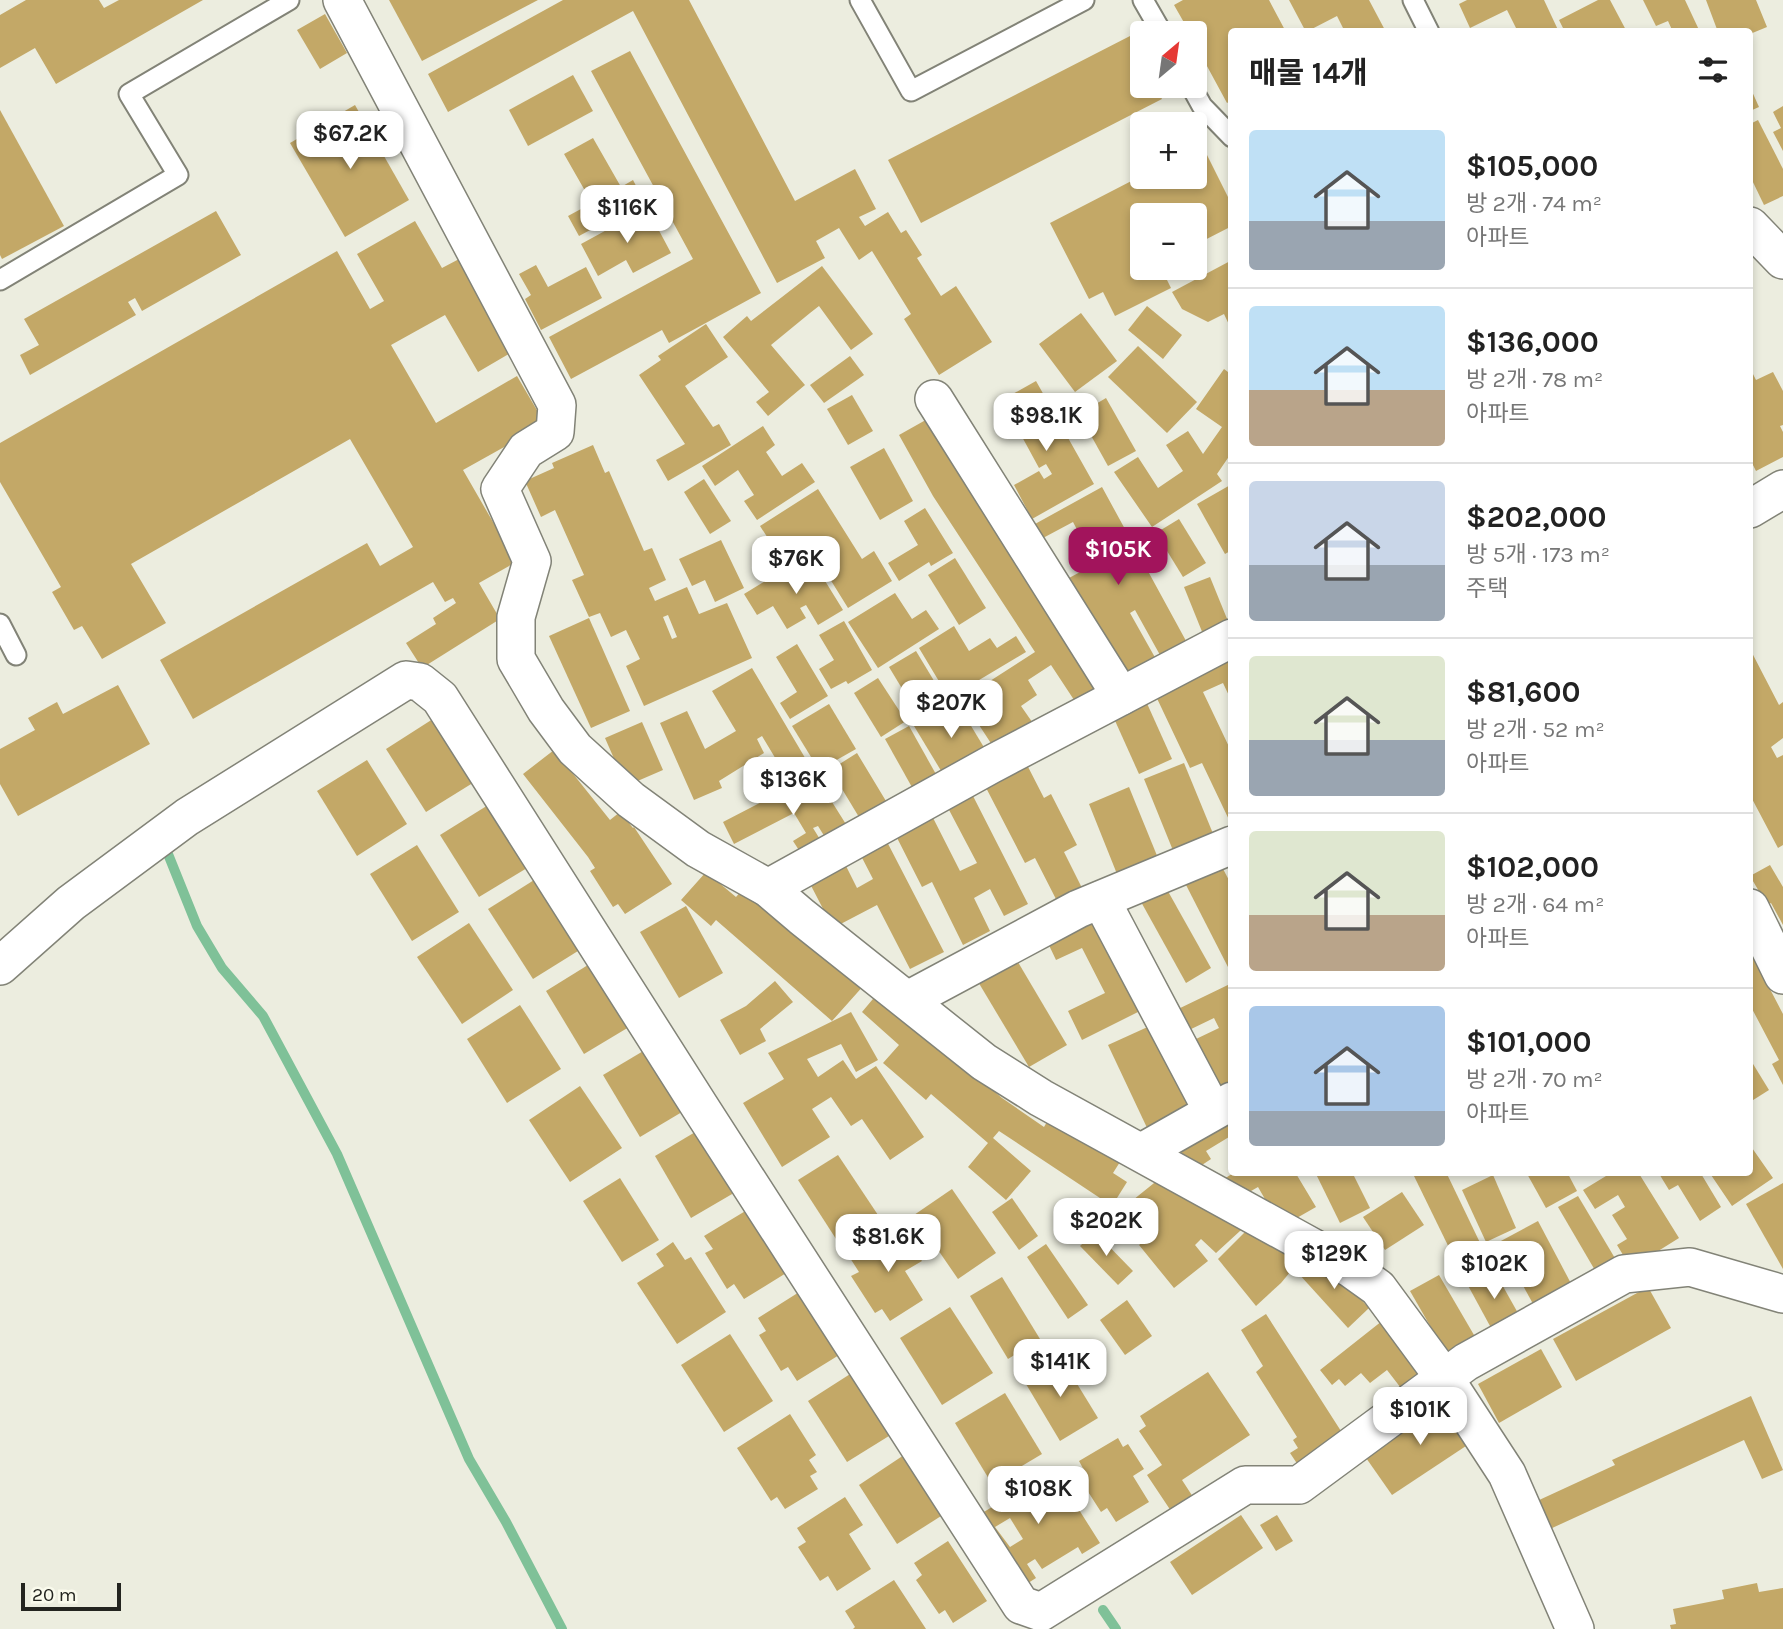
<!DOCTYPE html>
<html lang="ko">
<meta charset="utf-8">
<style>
:root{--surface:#fff;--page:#f6f6f6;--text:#222;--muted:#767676;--line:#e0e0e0;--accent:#a2145c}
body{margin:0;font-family:Karla,"Noto Sans KR",sans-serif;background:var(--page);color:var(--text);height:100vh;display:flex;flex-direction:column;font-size:26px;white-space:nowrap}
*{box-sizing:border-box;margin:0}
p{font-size:23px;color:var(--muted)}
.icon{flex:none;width:38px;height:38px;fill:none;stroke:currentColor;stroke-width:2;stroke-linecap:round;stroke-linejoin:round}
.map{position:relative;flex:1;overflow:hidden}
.drawer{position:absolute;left:1228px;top:28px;width:525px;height:1148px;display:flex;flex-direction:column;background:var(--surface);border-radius:7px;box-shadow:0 4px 10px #0003}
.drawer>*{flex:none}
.needle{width:46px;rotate:29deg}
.fabs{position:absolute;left:1130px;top:21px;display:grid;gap:14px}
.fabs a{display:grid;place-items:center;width:77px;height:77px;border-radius:7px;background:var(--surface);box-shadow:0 4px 10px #0003;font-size:35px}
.scale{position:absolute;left:21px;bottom:18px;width:100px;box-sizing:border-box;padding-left:7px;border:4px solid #23241f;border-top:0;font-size:19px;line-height:24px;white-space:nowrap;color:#23241f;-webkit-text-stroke:5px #f9faec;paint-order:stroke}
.price{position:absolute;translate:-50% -60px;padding:0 16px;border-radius:14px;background:#fff;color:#222;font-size:23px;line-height:46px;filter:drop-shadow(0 2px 4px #0008)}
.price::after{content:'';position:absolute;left:50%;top:42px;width:21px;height:16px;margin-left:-10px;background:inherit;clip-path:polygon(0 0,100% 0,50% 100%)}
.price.current{background:var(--accent);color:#fff}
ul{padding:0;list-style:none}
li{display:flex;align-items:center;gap:21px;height:175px;padding:0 21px}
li+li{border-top:2px solid var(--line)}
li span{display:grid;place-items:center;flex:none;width:196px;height:140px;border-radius:7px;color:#555}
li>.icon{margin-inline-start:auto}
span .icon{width:84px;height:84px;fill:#fffc;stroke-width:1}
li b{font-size:30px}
h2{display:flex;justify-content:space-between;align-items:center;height:84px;padding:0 21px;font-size:30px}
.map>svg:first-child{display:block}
</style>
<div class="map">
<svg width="1783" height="1629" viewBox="0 0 1783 1629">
<rect width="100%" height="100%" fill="#eceddf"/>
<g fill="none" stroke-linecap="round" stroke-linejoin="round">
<g stroke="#7fc198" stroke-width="10">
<polyline points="166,849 197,926 222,968 263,1016 337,1154 469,1459 506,1522 562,1629"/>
<polyline points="1103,1610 1116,1629"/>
</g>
</g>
<g fill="#c3a867" fill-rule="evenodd">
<polygon points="26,0 99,0 104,8 119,0 203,0 56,84 35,48 0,68 0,15"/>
<polygon points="389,0 538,0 422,61"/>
<polygon points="563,0 689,0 795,201 855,169 876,209 859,217 865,226 888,212 901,233 906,230 922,255 917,258 941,296 956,286 992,342 939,375 904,319 911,314 872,251 859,260 839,228 816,241 825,258 777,283 633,11 448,112 428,74"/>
<polygon points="1183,0 1269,0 1286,32 1232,32 1232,100 1227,103 1195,44 1195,33 1190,33 1174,5"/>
<polygon points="1289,0 1369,0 1386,32 1345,32 1337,16 1306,32"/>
<polygon points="1467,0 1544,0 1559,32 1518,32 1507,10 1470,28 1459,4"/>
<polygon points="1598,0 1610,0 1627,32 1597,32 1596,29 1591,32 1565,32 1559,20"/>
<polygon points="1643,0 1685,0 1700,32 1673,32 1668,21 1656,26"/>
<polygon points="1706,0 1756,0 1767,27 1750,34 1750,32 1718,32"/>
<polygon points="325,14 347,53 320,69 297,30"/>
<polygon points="1130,36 1143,61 1143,86 1155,86 1162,99 921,223 888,160"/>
<polygon points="630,51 761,293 669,343 662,330 571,379 549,337 693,259 591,71"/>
<polygon points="573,75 593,111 528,146 509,110"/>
<polygon points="1750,87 1759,107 1750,111"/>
<polygon points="355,105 409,200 345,237 290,143"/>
<polygon points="1783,106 1783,151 1773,132 1781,128 1773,112"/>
<polygon points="0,110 64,226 2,259 0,255"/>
<polygon points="1758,120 1783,169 1783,196 1764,205 1750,176 1750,124"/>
<polygon points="593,138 621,187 633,180 644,201 579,236 568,216 592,203 564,154"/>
<polygon points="1202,145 1232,205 1232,226 1195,245 1195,215 1143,215 1143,268 1161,268 1171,288 1115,316 1103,292 1089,299 1050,223 1143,175 1195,177 1195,149"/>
<polygon points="647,208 671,253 633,273 626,260 598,276 581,244"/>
<polygon points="216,211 241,255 142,311 135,298 128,302 136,315 30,375 20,355 39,345 24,319"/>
<polygon points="415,221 442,268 461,258 514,351 478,372 445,315 391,345 436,423 517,376 545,424 463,470 516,562 479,583 500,619 422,668 406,643 436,624 433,618 456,603 453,598 445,602 433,582 193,719 160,660 367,543 380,566 413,547 350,439 131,564 166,623 102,659 82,626 74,630 52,592 61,587 0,482 0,443 337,251 370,309 384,301 357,254"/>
<polygon points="1232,260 1232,331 1224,314 1208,322 1182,309 1172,292"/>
<polygon points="536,265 548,287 586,267 602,298 541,330 525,299 531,295 519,274"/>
<polygon points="822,266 873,334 851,350 819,306 810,313 771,345 805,385 768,416 756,402 769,392 723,337 747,316 751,321"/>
<polygon points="1147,306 1182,335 1163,359 1128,330"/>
<polygon points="1081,313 1117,361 1075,392 1039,344"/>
<polygon points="706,324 728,357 685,386 713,427 719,424 731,445 668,481 656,460 685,444 639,375 661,360 658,356"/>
<polygon points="1138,346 1197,402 1167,433 1108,377"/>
<polygon points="850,356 864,375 824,403 810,385"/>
<polygon points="1750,368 1756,380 1773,372 1783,391 1783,425 1780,426 1783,432 1783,457 1756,471 1750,459"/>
<polygon points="1224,369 1232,375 1232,452 1217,474 1222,481 1152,527 1114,472 1138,457 1158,488 1183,471 1166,445 1188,431 1203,454 1222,427 1196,409"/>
<polygon points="1036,381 1094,484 1032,519 1014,485 1039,471 1044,479 1052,474 1046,464 1039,468 1002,400"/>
<polygon points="852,395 873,431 848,445 827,409"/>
<polygon points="1106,398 1136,451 1108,466 1079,414"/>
<polygon points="931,417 1104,689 1078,706 1051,665 1028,680 1037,695 1021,706 1037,729 998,754 962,699 1035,652 933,496 899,435"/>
<polygon points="763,426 775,445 766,452 782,476 802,463 815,482 757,520 744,501 754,495 738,470 715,486 702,466"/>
<path d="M 593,445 L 605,473 L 609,471 L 644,551 L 652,548 L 666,580 L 649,588 L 655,601 L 687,587 L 699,614 L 727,603 L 752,658 L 644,706 L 626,666 L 640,659 L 626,630 L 611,637 L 600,613 L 589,617 L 572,580 L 584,575 L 555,510 L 541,517 L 525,481 L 554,468 L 552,463 ZM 668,615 L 677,637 L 672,639 L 663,617 Z"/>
<polygon points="884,448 913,501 880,520 850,467"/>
<polygon points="704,479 731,521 710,534 684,492"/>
<polygon points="1232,484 1232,550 1225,554 1197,504"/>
<polygon points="1102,487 1191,650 1165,664 1135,610 1130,613 1157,661 1124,679 1069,578 1095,564 1073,522 1043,538 1035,524"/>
<polygon points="818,489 862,559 874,551 892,581 848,608 812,550 786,566 760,526"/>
<polygon points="925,508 953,553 931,566 929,562 899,581 888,563 918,545 904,521"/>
<polygon points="1179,519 1206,563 1183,577 1156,533"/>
<polygon points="721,540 744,588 715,602 705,580 692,586 679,559"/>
<polygon points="955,558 986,608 959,625 928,575"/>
<polygon points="814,563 843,610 818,625 806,605 800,608 806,618 787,629 773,606 757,615 744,594 788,567 793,575"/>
<polygon points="1210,577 1232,631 1207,644 1184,587"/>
<polygon points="895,593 912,619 926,610 939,629 878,668 848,622"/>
<polygon points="589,618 630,711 591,728 549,636"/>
<polygon points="844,621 872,670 848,684 846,681 831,689 819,669 834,660 819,635"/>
<polygon points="954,626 969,651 990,638 997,648 1016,636 1026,652 949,698 919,648"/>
<polygon points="797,644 828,696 790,719 780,703 797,692 776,657"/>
<polygon points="1750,649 1779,705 1783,702 1783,738 1771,747 1777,758 1783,755 1783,845 1778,848 1750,795"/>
<polygon points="916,651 945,699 918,715 889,667"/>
<polygon points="1232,653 1232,702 1223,683 1203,692 1232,753 1232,826 1202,763 1190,768 1153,690"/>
<polygon points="752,668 814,773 792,786 762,736 757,739 764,753 719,781 722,788 694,800 660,723 687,711 705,749 736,731 712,691"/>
<polygon points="878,678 906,721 881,737 854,693"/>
<polygon points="118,685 150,744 18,816 0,784 0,749 35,730 28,718 57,702 63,714"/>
<polygon points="1145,699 1172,759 1139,774 1112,714"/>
<polygon points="956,701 988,754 946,779 914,726"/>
<polygon points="829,704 856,749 819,770 792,726"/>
<polygon points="436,717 476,781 426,812 386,749"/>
<polygon points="642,722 663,770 626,786 605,738"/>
<polygon points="909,726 937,776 913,789 885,739"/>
<polygon points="554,750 610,820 620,812 633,828 634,827 672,884 625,914 618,904 613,907 590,871 595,868 588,857 523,774"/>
<polygon points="857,753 892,811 865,827 842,789 831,797 819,777"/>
<polygon points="1024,759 1044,798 1051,794 1077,845 1064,852 1083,890 1058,903 1035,858 1025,863 982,780"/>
<polygon points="367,760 407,824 357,856 317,791"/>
<polygon points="1184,763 1214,836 1174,853 1144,779"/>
<polygon points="815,775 849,829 828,842 818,826 813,828 826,849 806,861 793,841 806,833 794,813 734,844 723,822 783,791 784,794"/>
<polygon points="1129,787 1160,863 1119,879 1089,804"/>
<polygon points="973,796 1028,904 1004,916 990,889 974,898 990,931 963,945 932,882 922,887 891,826 928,808 960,871 977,863 948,808"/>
<polygon points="493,802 532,865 479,897 440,835"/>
<polygon points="884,836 944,952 910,969 877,905 833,928 806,876 842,858 857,888 873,879 858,850"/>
<polygon points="417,845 459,912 412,941 370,874"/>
<polygon points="1221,865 1232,886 1232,968 1229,969 1185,883"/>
<polygon points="1770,865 1783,887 1783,925 1771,903 1767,905 1750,876"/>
<polygon points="706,872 736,897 744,888 865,984 832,1021 716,920 711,926 681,900"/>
<polygon points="542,875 586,946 533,979 488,909"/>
<polygon points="1165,886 1211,968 1186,983 1140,900"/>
<polygon points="686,906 723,973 679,998 640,932"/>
<polygon points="1095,917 1142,1010 1082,1040 1068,1011 1105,993 1082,948 1056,960 1047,941"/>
<polygon points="469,923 513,990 462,1024 417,957"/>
<polygon points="1750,951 1783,1014 1783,1085 1772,1064 1779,1060 1750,1005"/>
<polygon points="1015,957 1067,1045 1029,1067 977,980"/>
<polygon points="596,960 634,1024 584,1054 546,991"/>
<polygon points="775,981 793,1002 760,1029 766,1041 740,1055 720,1020 746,1006"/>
<polygon points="1232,983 1232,1091 1223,1095 1196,1039 1219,1028 1214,1018 1185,1032 1174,1011"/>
<polygon points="883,987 960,1062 1002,1098 1044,1127 1051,1115 1125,1154 1113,1173 1127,1182 1112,1206 999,1131 993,1138 1031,1171 1006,1200 968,1167 988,1143 931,1094 926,1100 883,1063 899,1045 862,1012"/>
<polygon points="520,1005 561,1069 507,1103 467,1039"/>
<polygon points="851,1012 878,1060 856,1072 841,1044 807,1059 818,1077 843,1060 856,1079 876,1066 924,1137 890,1160 862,1119 851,1126 831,1097 812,1109 830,1137 782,1167 743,1103 784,1079 768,1053"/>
<polygon points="1152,1025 1192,1112 1149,1132 1108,1045"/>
<polygon points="650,1047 687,1109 640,1137 603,1075"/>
<polygon points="1750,1059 1769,1090 1750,1102"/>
<polygon points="580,1086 622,1148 570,1182 529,1120"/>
<polygon points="1232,1110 1232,1143 1229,1137 1206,1151 1211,1159 1196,1169 1187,1162 1177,1144"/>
<polygon points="702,1128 739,1190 691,1218 655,1156"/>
<polygon points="1750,1145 1773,1178 1732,1206 1709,1172 1750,1172"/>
<polygon points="838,1155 878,1215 838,1242 798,1180"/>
<polygon points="1169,1171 1252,1220 1216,1253 1201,1239 1195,1245 1208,1261 1174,1288 1139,1245 1153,1234 1128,1204"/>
<polygon points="1235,1172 1295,1172 1316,1207 1281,1227 1258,1187 1237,1199 1216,1184"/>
<polygon points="1315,1172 1352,1172 1370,1208 1340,1223"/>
<polygon points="1422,1172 1446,1172 1483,1249 1456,1262 1414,1176"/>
<polygon points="1526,1172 1567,1172 1577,1191 1546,1208"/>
<polygon points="1604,1172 1638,1172 1679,1238 1631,1268 1617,1245 1627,1239 1612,1215 1625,1207 1618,1195 1595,1209 1583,1190 1606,1176"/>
<polygon points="1658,1172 1700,1172 1721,1207 1700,1221 1678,1185 1669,1190"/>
<polygon points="1493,1175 1516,1228 1486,1242 1462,1190"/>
<polygon points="620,1178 659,1240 622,1262 583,1201"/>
<polygon points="1783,1183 1783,1269 1746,1204"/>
<polygon points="952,1189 996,1253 958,1279 914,1215"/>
<polygon points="1402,1192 1424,1225 1385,1250 1363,1217"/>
<polygon points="1578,1196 1616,1260 1596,1272 1558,1207"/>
<polygon points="1012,1198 1038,1236 1019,1250 992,1212"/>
<polygon points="752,1207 791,1270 744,1299 734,1284 727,1289 705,1253 713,1249 704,1236"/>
<polygon points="1538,1221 1575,1291 1537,1311 1499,1242"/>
<polygon points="1255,1222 1306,1253 1281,1283 1256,1306 1218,1259"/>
<polygon points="900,1227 922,1261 905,1271 923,1300 890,1321 882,1309 875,1313 851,1276 859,1272 850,1258"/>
<polygon points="1095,1232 1133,1271 1118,1285 1080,1246"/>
<polygon points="673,1242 685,1260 691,1257 726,1312 677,1344 637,1283 664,1266 656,1254"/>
<polygon points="1046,1244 1088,1305 1068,1319 1027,1257"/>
<polygon points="1319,1254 1369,1308 1348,1328 1298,1273"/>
<polygon points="1491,1265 1523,1322 1496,1337 1465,1280"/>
<polygon points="1439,1275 1481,1347 1452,1364 1410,1291"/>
<polygon points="1002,1277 1040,1339 1008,1359 970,1296"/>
<polygon points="1648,1287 1671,1328 1576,1381 1553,1339"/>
<polygon points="804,1289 844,1352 797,1381 788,1367 781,1371 759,1335 766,1331 758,1318"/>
<polygon points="1127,1300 1152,1336 1125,1355 1100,1320"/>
<polygon points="950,1307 993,1373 942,1405 900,1338"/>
<polygon points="1266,1314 1348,1442 1302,1471 1290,1453 1298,1448 1293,1440 1297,1437 1256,1372 1263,1366 1241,1330"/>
<polygon points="1382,1321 1425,1376 1404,1392 1387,1370 1370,1383 1361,1373 1345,1386 1339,1379 1332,1385 1320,1370"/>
<polygon points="730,1334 773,1401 724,1432 681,1365"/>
<polygon points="1541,1349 1562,1387 1499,1423 1478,1384"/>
<polygon points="1060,1356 1098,1418 1060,1441 1023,1379"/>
<polygon points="858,1369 897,1431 847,1462 808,1401"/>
<polygon points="1208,1372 1250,1435 1182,1480 1195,1500 1173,1514 1147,1475 1162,1465 1139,1431 1146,1426 1140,1416"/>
<polygon points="1005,1393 1042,1454 992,1484 955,1423"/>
<polygon points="1751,1396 1783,1470 1762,1479 1744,1440 1550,1529 1537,1501 1615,1465 1612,1460"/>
<polygon points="1447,1399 1475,1440 1392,1495 1364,1455"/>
<polygon points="790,1414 816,1455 809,1460 817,1472 810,1476 818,1489 785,1509 777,1497 771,1501 737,1448"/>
<polygon points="1118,1438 1123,1447 1128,1444 1144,1469 1133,1476 1149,1502 1116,1522 1107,1508 1101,1512 1078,1476 1085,1472 1079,1461"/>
<polygon points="910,1451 949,1511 897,1544 859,1485"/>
<path d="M 1047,1473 L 1058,1490 L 1064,1486 L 1100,1543 L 1082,1554 L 1078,1547 L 1042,1569 L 1035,1559 L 1027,1564 L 1036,1578 L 1025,1585 L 979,1515 ZM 1010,1518 L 1023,1539 L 1010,1547 L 995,1527 Z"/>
<polygon points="845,1497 863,1525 849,1534 871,1569 837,1591 828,1576 820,1581 798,1547 806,1542 797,1528"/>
<polygon points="1241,1515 1263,1548 1192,1595 1170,1562"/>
<polygon points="1277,1515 1293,1541 1276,1551 1260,1525"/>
<polygon points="948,1541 987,1601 953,1623 945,1610 939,1614 916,1580 922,1575 914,1563"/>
<polygon points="894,1580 926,1629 853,1629 855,1627 845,1611"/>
<polygon points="1757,1583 1759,1592 1783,1588 1783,1629 1671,1629 1670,1625 1676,1624 1673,1609 1724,1599 1722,1590"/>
</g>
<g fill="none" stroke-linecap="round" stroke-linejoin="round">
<g stroke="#828377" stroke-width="23">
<g id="service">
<polyline points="860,0 911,91 1084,0"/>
<polyline points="1143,0 1162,33"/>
<polyline points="1413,0 1429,32"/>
<polyline points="1191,86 1202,106 1232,137"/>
<polyline points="0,280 178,175 129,94 289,0"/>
<polyline points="0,624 16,655"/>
</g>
</g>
<g stroke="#828377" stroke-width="40">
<g id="minor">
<polyline points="342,0 557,405 555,432 526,450 500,489 532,561 516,617 516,659 546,710 575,749 631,800 698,849 768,888 802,917 984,1062 1041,1098 1350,1268 1378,1288 1445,1379 1507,1474 1575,1629"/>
<polyline points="1750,226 1783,260"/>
<polyline points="934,399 1121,696"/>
<polyline points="1750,509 1783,489"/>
<polyline points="768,888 992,764 1232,638"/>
<polyline points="1101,900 1212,1110"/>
<polyline points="1750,908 1783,975"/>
<polyline points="0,966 71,903 187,817 406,680 420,682 440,698 700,1107 1021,1605 1041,1612 1245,1485 1299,1485 1466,1362 1624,1274 1690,1267 1783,1294"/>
<polyline points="908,1000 1078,909 1232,845"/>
<polyline points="1142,1152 1232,1101"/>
</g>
</g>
<use href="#service" stroke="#fff" stroke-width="19"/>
<use href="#minor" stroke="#fff" stroke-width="37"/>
</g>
</svg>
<div class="fabs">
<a><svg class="needle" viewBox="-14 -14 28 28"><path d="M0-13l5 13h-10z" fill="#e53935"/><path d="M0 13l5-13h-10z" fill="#767676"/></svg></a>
<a>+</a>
<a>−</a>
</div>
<div class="scale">20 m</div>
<b class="price" style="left:350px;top:171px">$67.2K</b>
<b class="price" style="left:627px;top:245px">$116K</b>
<b class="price" style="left:1046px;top:453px">$98.1K</b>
<b class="price current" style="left:1118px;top:587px">$105K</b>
<b class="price" style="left:796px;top:596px">$76K</b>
<b class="price" style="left:951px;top:740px">$207K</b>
<b class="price" style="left:793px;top:817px">$136K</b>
<b class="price" style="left:1106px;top:1258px">$202K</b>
<b class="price" style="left:888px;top:1274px">$81.6K</b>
<b class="price" style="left:1334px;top:1291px">$129K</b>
<b class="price" style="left:1494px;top:1301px">$102K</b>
<b class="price" style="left:1060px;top:1399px">$141K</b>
<b class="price" style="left:1420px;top:1447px">$101K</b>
<b class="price" style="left:1038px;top:1526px">$108K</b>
<section class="drawer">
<h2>매물 14개<svg class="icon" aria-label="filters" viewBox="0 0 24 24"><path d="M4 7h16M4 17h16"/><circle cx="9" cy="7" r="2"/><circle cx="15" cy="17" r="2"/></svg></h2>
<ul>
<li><span style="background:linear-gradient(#bfe0f5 65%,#9aa5b1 0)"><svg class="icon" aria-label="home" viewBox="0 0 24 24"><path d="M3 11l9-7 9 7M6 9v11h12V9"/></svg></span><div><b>$105,000</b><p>방 2개 · 74 m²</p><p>아파트</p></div></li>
<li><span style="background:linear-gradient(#bfe0f5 60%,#b9a48a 0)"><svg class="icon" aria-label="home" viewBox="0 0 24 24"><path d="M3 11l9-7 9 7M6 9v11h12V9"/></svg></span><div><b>$136,000</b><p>방 2개 · 78 m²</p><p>아파트</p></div></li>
<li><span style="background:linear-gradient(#c9d6e8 60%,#9aa5b1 0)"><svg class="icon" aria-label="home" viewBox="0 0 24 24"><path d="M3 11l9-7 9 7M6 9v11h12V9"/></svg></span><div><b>$202,000</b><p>방 5개 · 173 m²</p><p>주택</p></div></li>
<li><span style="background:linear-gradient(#dfe7d0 60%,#9aa5b1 0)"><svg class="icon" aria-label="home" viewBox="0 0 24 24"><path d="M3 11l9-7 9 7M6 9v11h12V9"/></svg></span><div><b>$81,600</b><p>방 2개 · 52 m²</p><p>아파트</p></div></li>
<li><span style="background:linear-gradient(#dfe7d0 60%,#b9a48a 0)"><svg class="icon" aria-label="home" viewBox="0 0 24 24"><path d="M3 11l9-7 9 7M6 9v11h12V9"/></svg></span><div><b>$102,000</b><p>방 2개 · 64 m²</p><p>아파트</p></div></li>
<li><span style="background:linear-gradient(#a9c7e8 75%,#9aa5b1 0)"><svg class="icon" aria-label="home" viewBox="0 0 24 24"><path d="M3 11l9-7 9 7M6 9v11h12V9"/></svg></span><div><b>$101,000</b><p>방 2개 · 70 m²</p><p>아파트</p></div></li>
</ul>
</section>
</div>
